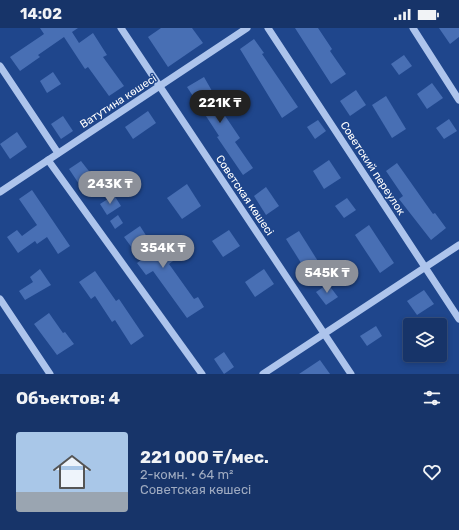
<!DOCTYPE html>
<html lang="ru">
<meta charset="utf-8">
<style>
:root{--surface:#173469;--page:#243f71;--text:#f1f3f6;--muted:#9eaac0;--line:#364f7d;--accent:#8c9099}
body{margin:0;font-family:Rubik,sans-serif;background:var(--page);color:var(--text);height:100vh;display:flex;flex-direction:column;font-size:15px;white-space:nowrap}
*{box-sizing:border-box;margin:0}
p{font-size:13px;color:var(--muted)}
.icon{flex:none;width:22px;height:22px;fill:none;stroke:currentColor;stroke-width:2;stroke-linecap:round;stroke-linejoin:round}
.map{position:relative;height:346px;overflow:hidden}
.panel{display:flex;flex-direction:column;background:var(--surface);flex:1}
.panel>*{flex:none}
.tools{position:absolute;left:403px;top:290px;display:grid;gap:8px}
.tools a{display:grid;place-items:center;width:44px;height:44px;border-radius:4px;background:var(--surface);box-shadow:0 2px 6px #0003,0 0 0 1px var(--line);font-size:20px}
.price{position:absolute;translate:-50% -34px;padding:0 9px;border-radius:14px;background:var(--accent);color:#fff;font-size:13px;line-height:26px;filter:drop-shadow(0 1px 2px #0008)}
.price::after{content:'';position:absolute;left:50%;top:24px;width:12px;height:9px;margin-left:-6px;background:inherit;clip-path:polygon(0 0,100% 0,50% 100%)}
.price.on{background:#222;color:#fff}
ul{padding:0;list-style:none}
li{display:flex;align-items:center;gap:12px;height:100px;padding:0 16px}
li span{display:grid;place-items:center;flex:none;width:112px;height:80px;border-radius:4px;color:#555}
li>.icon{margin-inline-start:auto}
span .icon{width:48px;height:48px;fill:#fffc;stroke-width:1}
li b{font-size:17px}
h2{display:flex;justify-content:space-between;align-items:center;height:48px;padding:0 16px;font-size:17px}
.status{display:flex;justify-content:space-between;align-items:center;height:28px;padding:0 20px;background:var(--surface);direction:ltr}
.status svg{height:11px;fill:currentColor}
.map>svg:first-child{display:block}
</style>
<div class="status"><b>14:02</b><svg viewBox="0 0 49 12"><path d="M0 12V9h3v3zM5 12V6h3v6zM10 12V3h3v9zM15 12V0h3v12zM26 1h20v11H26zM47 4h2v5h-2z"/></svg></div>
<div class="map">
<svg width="459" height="346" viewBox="0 0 459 346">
<rect width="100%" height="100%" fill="#1f468c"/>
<g fill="#486fb4">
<polygon points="40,0 78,0 72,4 79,15 93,5 107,27 103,29 124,58 109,68 88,39 85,41 64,9 38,27 40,29 20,43 10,29 44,6"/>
<polygon points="161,0 192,0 203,15 168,39 148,9"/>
<polygon points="295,0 318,0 332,21 330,23 346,46 331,56"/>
<polygon points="439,0 459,0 459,9 450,16"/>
<polygon points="254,11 264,25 262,26 298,79 282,90 240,21"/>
<polygon points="404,27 412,38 399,47 391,36"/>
<polygon points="53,44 61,56 47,65 40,53"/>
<polygon points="204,49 212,63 209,64 240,110 235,114 253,140 243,147 217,109 219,108 187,59"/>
<polygon points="432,55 443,70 427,81 417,66"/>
<polygon points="356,62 366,77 350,88 340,73"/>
<polygon points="386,68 406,101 392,110 372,77"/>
<polygon points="148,83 156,95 133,111 125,99"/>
<polygon points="63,88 73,103 61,111 51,96"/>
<polygon points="449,91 457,103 444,111 436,100"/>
<polygon points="318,92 326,103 315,111 307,99"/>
<polygon points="17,104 27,119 10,131 0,116"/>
<polygon points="329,132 341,150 324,161 313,143"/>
<polygon points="81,133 92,147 79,156 69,141"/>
<polygon points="397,135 433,186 435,185 446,200 431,212 399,171 403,168 386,143"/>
<polygon points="187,156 201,178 182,191 167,170"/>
<polygon points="266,159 279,178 266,187 254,168"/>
<polygon points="32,162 70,218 58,226 47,209 37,216 35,213 18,225 7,209 17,202 22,208 37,197 19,171"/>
<polygon points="114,167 121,178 107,187 100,176"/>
<polygon points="347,170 356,182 344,190 335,178"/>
<polygon points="118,187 123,195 115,201 110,193"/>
<polygon points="369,197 394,235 380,245 355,207"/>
<polygon points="140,198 156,223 170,212 181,227 169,236 194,271 198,269 204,279 187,290 153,243 146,247 137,235 141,232 124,209"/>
<polygon points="229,202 240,218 223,229 212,213"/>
<polygon points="299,203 321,238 308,246 286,211"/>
<polygon points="40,241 51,257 25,272 19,263 33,254 30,249"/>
<polygon points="264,241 274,256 255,269 245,254"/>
<polygon points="95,243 116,273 119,271 144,308 131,317 115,292 112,294 95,268 91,271 79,254"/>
<polygon points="328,256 338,269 326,277 316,264"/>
<polygon points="424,262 434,276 417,287 407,273"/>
<polygon points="49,285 63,305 65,304 74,316 57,327 34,296"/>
<polygon points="376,298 382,308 367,318 360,308"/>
<polygon points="224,324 234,339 224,346 214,331"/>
<polygon points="320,332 330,346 299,346"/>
</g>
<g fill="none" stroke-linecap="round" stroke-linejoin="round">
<g stroke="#adc4ec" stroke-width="7">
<polyline points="121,0 351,346"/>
<polyline points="268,0 459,291"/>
<polyline points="413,0 459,72"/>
<polyline points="0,38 58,125"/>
<polyline points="48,132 202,346"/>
<polyline points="0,164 247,0"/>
<polyline points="0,271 50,346"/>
<polyline points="263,346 459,217"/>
</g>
</g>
<g text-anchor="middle" stroke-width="3" stroke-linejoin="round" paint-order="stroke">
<g font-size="11" fill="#fff" stroke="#1f468c">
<text transform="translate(118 73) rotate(-33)" y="4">Ватутина көшесі</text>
<text transform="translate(373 140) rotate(57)" y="4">Советский переулок</text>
<text transform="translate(245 167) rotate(56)" y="4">Советская көшесі</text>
</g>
</g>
</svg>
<div class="tools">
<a><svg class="icon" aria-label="layers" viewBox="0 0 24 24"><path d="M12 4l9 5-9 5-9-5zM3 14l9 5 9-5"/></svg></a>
</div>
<b class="price on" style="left:220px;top:96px">221K ₸</b>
<b class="price" style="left:110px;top:177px">243K ₸</b>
<b class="price" style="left:163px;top:241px">354K ₸</b>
<b class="price" style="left:327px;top:266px">545K ₸</b>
</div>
<section class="panel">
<h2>Объектов: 4<svg class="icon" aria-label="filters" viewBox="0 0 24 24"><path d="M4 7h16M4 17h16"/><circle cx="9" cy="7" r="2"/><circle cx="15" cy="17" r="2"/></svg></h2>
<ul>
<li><span style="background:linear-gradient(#a9c7e8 75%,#9aa5b1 0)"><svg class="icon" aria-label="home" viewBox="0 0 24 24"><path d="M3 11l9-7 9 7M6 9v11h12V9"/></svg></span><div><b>221 000 ₸/мес.</b><p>2-комн. · 64 m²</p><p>Советская көшесі</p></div><svg class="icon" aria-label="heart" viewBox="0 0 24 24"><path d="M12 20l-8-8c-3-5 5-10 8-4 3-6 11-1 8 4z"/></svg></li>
</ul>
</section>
